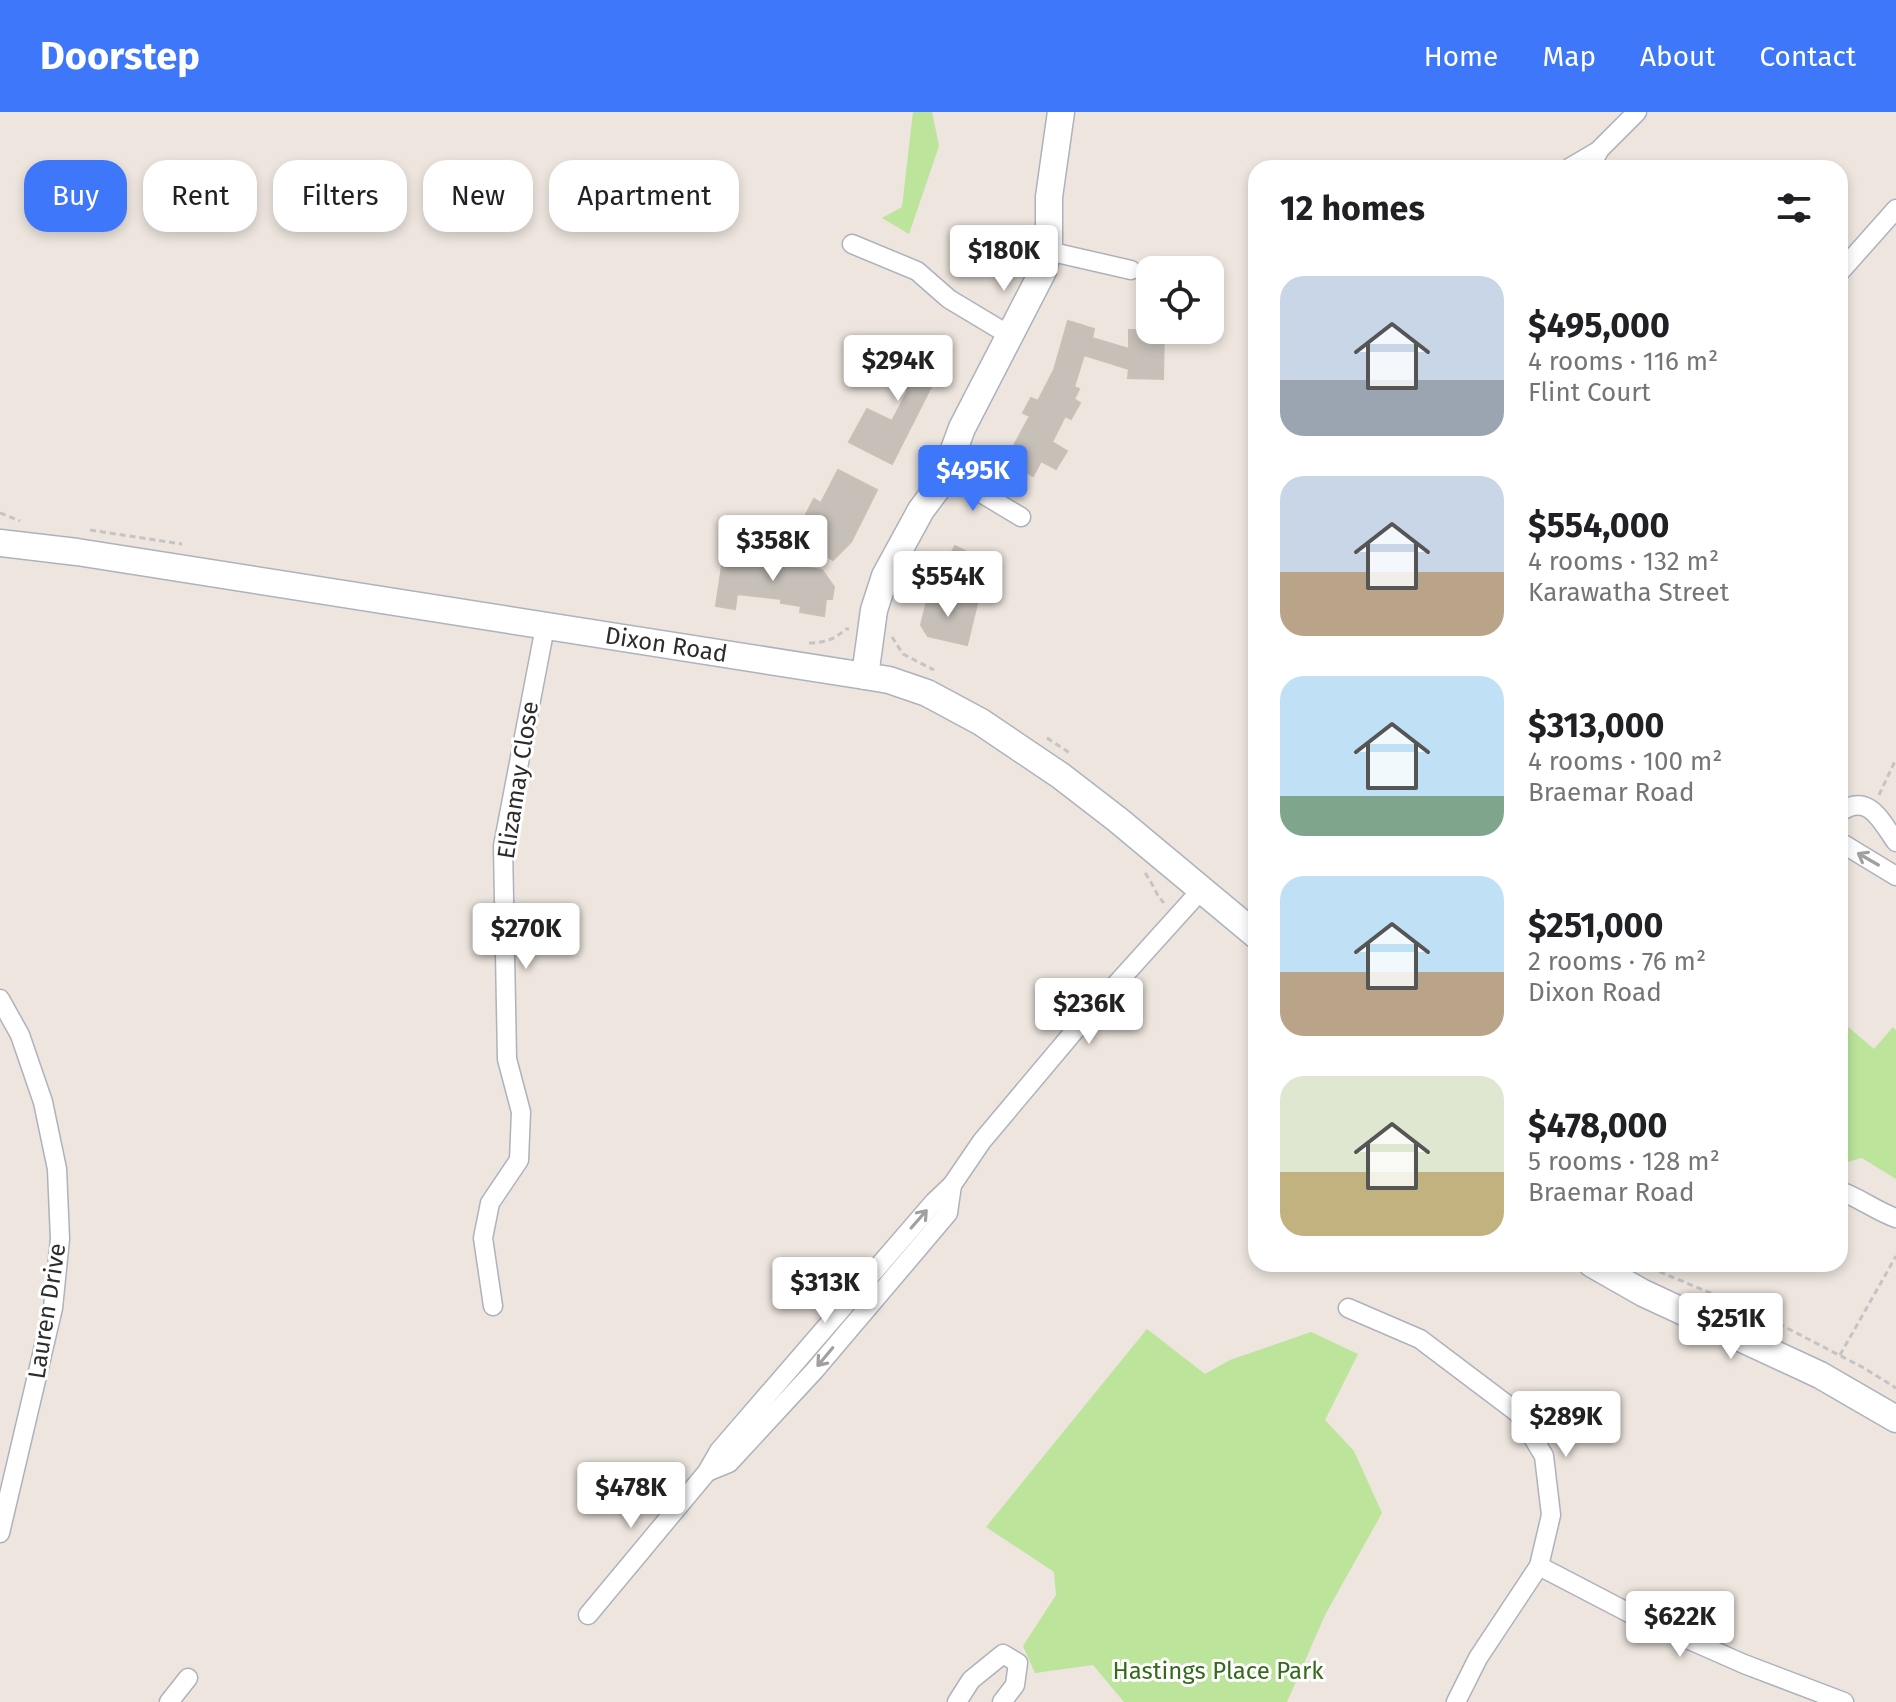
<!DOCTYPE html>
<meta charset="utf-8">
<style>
:root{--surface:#fff;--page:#f6f6f6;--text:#202124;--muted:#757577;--accent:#3e77fa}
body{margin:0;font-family:"Fira Sans",sans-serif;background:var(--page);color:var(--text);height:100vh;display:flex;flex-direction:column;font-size:30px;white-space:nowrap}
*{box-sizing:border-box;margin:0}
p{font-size:26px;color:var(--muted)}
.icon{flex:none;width:44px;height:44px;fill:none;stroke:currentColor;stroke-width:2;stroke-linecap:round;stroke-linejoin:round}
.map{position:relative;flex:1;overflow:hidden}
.details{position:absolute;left:1248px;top:48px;width:600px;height:1112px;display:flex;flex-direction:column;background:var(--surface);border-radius:24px;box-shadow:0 4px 12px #0003}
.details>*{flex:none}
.guide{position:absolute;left:24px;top:48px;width:760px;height:72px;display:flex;gap:16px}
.fabs{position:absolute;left:1136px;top:144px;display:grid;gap:16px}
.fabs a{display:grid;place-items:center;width:88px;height:88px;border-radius:16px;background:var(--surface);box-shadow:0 4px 12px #0003;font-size:40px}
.price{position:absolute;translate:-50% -68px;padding:0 18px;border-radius:8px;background:#fff;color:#222;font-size:26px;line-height:52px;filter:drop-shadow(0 2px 4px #0008)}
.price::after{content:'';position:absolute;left:50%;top:48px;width:24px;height:18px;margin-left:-12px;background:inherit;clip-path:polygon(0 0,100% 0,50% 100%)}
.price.active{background:var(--accent);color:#fff}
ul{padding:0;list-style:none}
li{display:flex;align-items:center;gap:24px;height:200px;padding:0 32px}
li span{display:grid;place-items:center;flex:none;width:224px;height:160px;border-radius:24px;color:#555}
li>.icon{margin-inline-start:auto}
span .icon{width:96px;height:96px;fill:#fffc;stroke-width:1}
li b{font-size:34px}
h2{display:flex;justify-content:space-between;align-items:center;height:96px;padding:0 32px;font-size:34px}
.chip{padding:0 28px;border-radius:24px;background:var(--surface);box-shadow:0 4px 12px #0003;font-size:28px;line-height:72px}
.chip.active{background:var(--accent);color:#fff}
header{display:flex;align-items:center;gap:48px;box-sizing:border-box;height:112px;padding:0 40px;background:var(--accent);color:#fff}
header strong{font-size:38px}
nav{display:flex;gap:44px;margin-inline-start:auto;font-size:28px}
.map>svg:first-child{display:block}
</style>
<header>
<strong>Doorstep</strong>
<nav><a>Home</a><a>Map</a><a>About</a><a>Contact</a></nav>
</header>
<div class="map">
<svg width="1896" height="1590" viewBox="0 0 1896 1590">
<rect width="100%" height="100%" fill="#ede5de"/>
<g fill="#bce49a">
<polygon points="913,0 932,0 939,34 909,122 882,106 902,95"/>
<polygon points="1840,908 1874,937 1893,915 1896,918 1896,1067 1862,1046 1840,1052"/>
<polygon points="1147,1217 1205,1262 1230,1248 1311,1220 1358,1242 1325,1308 1354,1339 1382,1401 1325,1503 1287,1590 1124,1590 1093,1553 1035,1561 1023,1534 1056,1483 1054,1460 986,1415"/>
</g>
<g fill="#c6c0b9" stroke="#c9c1b7" stroke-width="2">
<polygon points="1068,209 1094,217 1092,226 1129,237 1129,218 1164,219 1163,267 1128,266 1129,257 1084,243 1074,275 1079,277 1074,287 1080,291 1071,307 1065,304 1052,330 1067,339 1056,357 1041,349 1033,364 1006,348 1030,304 1023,301 1031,286 1038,289 1054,258"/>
<polygon points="903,228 942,249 934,265 934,269 892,352 849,330 867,297 892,309 908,279 883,266"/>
<polygon points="838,358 877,378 851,430 833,448 802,431 806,424 800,420 805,411 802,410 814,387 821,391"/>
<polygon points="955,434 998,456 985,482 942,459"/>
<polygon points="730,438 759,443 759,446 765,446 764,450 822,458 834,475 832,487 826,487 824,504 800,500 801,494 781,491 781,487 737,482 735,497 716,494 723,447 729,447"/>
<polygon points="929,481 977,492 967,533 928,524 921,513"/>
</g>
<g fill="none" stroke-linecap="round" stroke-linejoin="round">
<g stroke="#aeb2bc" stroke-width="21">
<g id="street">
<polyline points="1569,56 1598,39"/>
<polyline points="1589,56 1600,37 1637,0"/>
<polyline points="852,132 917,159 949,187 1009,223"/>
<polyline points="1048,139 1131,158"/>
<polyline points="1840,160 1896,97"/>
<polyline points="946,360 1021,405"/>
<path d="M 1840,700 C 1869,680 1881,709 1896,730"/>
<polyline points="1840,730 1896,764"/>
<polyline points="0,887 20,923 43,990 57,1057 60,1127 53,1196 0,1421"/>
<path d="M 1840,1079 C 1860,1086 1876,1099 1896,1106"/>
<polyline points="493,1194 483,1126 490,1091 519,1048 521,1000 507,947 503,734 545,515"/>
<polyline points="1348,1196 1420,1227 1518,1301 1544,1344 1551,1403 1539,1454 1478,1546 1456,1590"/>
<polyline points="707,1360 729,1351 815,1258 932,1120 948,1101 952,1073"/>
<polyline points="1539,1454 1635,1504 1744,1552 1844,1590"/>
<polyline points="588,1503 707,1360 719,1339 934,1090 952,1073 982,1029 1082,910 1202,777"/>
<polyline points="169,1590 188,1566"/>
<polyline points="957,1590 971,1568 1003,1542 1018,1551 1015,1573 1002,1590"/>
</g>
</g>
<g stroke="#aeb2bc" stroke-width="29">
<g id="secondary">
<path id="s1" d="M 0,431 L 77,440 L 865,564 L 889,568 L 927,581 L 981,610 L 1061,664 L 1118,708 L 1256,823"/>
<polyline points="865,564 874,498 885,464 921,398 942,370 962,316 1043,159 1049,130 1049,85 1061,0"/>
<polyline points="1592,1152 1643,1181 1820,1263 1896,1307"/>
</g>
</g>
<g stroke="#c4c4c4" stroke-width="3" stroke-dasharray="6 4" stroke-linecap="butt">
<polyline points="0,401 20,409"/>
<polyline points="90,418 182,432"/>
<polyline points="892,525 903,542 934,558"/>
<path d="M 809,531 C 825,531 835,527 846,517 L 849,517"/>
<polyline points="1047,626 1070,641"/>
<polyline points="1879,683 1896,647"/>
<path d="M 1145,761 C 1153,771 1155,782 1164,791"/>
<polyline points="1641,1152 1756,1200 1864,1256 1896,1276"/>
<polyline points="1840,1243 1896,1144"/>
</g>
<use href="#street" stroke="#fff" stroke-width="18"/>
<use href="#secondary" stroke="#fff" stroke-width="26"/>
</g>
<defs><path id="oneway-shaft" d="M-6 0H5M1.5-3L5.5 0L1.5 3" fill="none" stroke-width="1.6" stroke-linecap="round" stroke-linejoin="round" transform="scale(2)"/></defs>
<g stroke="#a0a0a0">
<use href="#oneway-shaft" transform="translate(1868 747) rotate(-150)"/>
<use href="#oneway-shaft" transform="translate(919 1107) rotate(-49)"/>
<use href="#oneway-shaft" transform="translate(825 1245) rotate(130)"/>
</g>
<g text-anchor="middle" stroke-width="6" stroke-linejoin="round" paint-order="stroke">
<g font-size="24" fill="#2c2c2c" stroke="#fff">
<text dy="8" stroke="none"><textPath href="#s1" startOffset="674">Dixon Road</textPath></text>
<text transform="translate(518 668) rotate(-81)" y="8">Elizamay Close</text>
<text transform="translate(47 1199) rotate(-81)" y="8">Lauren Drive</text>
</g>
<g font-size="24" fill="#346a1a" stroke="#fff">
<text x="1218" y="1567">Hastings Place Park</text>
</g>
</g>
</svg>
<div class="fabs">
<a><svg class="icon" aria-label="locate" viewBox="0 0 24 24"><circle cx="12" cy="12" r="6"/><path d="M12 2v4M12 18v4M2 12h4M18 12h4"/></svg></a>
</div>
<b class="price" style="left:1004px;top:181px">$180K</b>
<b class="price" style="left:898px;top:291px">$294K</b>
<b class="price active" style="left:973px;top:401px">$495K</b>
<b class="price" style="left:773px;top:471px">$358K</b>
<b class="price" style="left:948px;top:507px">$554K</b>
<b class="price" style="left:526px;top:859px">$270K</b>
<b class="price" style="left:1089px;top:934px">$236K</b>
<b class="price" style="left:825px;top:1213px">$313K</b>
<b class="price" style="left:1731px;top:1249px">$251K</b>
<b class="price" style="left:1566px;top:1347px">$289K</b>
<b class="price" style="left:631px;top:1418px">$478K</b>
<b class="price" style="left:1680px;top:1547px">$622K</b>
<div class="guide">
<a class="chip active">Buy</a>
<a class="chip">Rent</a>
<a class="chip">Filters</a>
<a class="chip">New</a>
<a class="chip">Apartment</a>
</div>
<section class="details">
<h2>12 homes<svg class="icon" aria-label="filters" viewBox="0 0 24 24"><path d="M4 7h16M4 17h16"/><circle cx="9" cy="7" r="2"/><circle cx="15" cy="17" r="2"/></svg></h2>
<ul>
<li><span style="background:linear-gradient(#c9d6e8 65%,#9aa5b1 0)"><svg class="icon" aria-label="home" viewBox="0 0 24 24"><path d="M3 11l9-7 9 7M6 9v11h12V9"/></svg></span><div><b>$495,000</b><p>4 rooms · 116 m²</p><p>Flint Court</p></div></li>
<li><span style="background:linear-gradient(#c9d6e8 60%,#b9a48a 0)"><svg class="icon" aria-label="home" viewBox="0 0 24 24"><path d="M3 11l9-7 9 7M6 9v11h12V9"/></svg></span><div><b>$554,000</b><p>4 rooms · 132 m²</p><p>Karawatha Street</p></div></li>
<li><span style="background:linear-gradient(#bfe0f5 75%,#7fa58c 0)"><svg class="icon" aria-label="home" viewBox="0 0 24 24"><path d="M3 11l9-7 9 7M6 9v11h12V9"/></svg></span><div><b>$313,000</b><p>4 rooms · 100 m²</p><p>Braemar Road</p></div></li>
<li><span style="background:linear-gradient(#bfe0f5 60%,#b9a48a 0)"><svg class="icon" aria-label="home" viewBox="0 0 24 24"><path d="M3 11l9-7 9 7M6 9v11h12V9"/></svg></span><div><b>$251,000</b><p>2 rooms · 76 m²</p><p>Dixon Road</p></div></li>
<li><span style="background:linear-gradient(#dfe7d0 60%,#c2b280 0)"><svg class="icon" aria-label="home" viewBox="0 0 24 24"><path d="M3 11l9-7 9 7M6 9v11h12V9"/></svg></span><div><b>$478,000</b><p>5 rooms · 128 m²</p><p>Braemar Road</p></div></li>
</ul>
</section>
</div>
